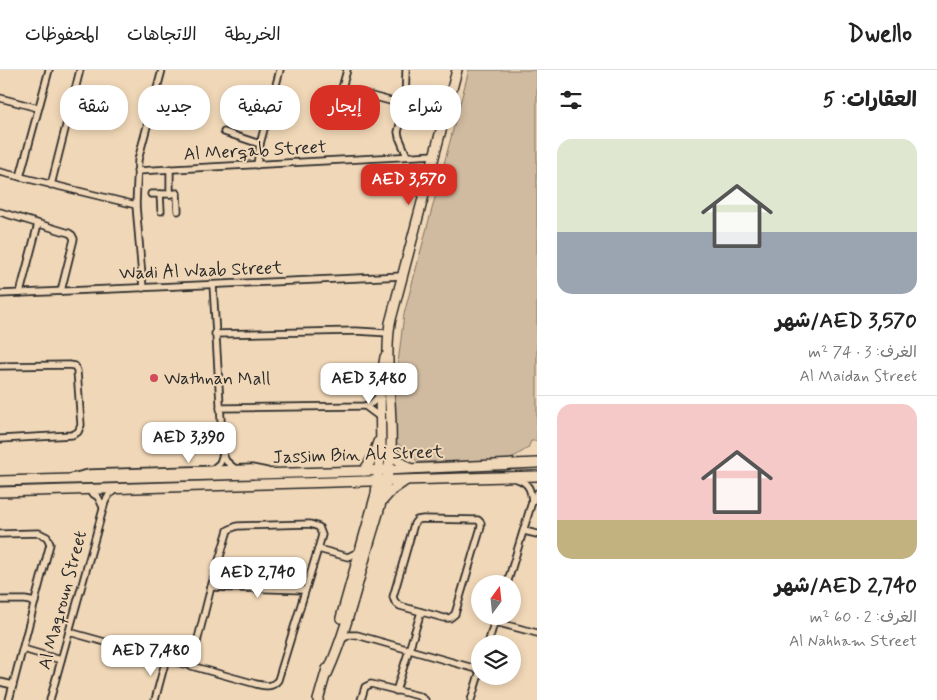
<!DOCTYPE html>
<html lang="ar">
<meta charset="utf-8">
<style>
:root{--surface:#fff;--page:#f2f2f2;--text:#222;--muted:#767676;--line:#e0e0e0;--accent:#d93025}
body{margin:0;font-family:Mynerve,"Playpen Sans Arabic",sans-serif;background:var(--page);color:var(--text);direction:rtl;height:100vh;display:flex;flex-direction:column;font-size:19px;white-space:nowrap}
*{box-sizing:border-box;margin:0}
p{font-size:16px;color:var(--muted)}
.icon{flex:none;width:28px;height:28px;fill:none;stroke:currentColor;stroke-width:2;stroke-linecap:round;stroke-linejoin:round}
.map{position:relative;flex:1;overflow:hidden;direction:ltr}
.details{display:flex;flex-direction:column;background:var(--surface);width:400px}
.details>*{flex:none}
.guide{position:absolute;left:15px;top:15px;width:446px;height:45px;direction:rtl;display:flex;gap:10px}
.needle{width:32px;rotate:15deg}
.controls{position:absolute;left:471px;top:505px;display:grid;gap:10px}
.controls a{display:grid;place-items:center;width:50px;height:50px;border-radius:50%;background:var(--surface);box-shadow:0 2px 8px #0003;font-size:25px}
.price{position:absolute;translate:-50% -42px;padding:0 11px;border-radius:10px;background:#fff;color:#222;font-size:16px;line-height:32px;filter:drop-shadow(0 1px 2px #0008)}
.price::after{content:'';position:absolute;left:50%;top:30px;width:15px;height:11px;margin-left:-8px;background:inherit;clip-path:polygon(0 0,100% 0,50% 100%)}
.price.on{background:var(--accent);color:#fff}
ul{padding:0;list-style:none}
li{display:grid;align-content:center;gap:10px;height:265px;padding:0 20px}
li+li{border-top:1px solid var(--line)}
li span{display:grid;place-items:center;height:155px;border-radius:15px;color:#555}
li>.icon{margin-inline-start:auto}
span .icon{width:90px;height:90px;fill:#fffc;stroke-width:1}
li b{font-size:21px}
h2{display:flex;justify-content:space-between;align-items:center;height:60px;padding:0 20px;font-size:21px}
.chip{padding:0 18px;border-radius:20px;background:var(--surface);box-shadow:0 2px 8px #0003;font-size:18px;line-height:45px}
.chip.on{background:var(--accent);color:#fff}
header{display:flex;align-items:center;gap:30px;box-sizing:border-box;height:70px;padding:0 25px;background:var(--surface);border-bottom:1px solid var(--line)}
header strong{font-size:24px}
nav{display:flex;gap:28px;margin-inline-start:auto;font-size:18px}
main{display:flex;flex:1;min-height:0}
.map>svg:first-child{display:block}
</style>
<header>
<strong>Dwello</strong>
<nav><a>الخريطة</a><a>الاتجاهات</a><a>المحفوظات</a></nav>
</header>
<main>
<section class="details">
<h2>العقارات: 5<svg class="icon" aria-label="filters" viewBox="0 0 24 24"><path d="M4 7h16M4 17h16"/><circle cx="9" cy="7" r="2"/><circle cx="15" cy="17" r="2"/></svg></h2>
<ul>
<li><span style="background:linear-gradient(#dfe7d0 60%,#9aa5b1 0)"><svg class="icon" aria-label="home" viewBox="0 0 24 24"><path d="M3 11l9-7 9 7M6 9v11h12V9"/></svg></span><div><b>AED 3,570/شهر</b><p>الغرف: 3 · 74 m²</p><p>Al Maidan Street</p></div></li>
<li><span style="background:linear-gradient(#f6c9c9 75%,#c2b280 0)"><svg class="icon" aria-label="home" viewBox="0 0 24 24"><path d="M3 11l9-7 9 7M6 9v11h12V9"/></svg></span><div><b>AED 2,740/شهر</b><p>الغرف: 2 · 60 m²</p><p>Al Nahham Street</p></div></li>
</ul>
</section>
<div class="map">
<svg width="537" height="630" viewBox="0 0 537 630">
<rect width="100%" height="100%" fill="#f0d7b7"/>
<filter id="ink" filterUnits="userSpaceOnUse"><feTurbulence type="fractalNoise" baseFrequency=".02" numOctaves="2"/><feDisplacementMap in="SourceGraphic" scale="10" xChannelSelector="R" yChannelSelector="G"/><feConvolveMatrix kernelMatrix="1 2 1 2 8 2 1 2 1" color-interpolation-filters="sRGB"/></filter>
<g filter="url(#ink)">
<polygon fill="#d0bba0" stroke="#7e7366" points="469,0 537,0 537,371 531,371 528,378 509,390 418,392 396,372 395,318 404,244"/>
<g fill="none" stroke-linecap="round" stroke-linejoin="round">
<g stroke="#2b2b2b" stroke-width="9">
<g id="street">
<polyline points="347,0 342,18 405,35"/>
<polyline points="406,0 405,35 398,62 399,67 407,86"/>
<polyline points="0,28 38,38"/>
<polyline points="224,62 260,74"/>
<polyline points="257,95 260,74 280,0"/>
<polyline points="170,99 170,124 177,123 178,141"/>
<polyline points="137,101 435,85"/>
<polyline points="0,102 136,135"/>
<polyline points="20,107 49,0"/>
<polyline points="51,115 80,0"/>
<polyline points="151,124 170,124"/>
<polyline points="160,124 161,141"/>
<polyline points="0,142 69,163 72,165 74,169 61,221"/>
<polyline points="213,215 223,384 226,391 234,398"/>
<polyline points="143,218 136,135 138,90 162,0"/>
<polyline points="20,223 38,154"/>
<polyline points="0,224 403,206"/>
<polyline points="215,264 356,261 389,263"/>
<polyline points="0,296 69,295 75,296 77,301 81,355 78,362 72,365 0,369"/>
<polyline points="365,336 381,348"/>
<polyline points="220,338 365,336 372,333 379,326"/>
<polyline points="213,399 220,393 223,384"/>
<polyline points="72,407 89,403 252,398 267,401"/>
<path d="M 517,409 C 529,413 531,420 532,432"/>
<polyline points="89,421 98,427 103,437"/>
<polygon points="423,449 478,450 481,453 481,457 455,544 450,548 444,548 400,536 395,532 393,527 414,454 417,450"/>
<polyline points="524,461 537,464"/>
<polyline points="0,464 39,463 47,467 50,474 9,630"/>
<polyline points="318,479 348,487 358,482"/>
<polyline points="507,514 532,432 537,423"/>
<polyline points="211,517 305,520"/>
<polyline points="0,530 25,530 35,532"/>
<polyline points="495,552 537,563"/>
<path d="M 69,562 L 256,614 C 265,616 272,618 278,610 L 318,479 L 322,465 L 319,457 L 310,454 L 237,456 L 228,460 L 211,517 L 191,596"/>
<polyline points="341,570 349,565 357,565 480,600"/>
<polyline points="488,574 496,546"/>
<polyline points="23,579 61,590"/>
<polyline points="0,612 13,615"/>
<polyline points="396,621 421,542"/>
<polyline points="50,630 105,432 109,425 116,419"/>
<polyline points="155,630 166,589"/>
<polyline points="361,630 365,617 371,614 419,626 425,630"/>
<polyline points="471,630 480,601"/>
</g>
</g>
<g stroke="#2b2b2b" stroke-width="12">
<g id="secondary">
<polyline points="391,377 398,390 409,398"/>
<polyline points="364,401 373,387 378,372"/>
<polyline points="0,411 364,401 537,393"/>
<polyline points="0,422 537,406"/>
<polyline points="383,430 392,420 405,411"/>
<polyline points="341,548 376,424 381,379 380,317 385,287"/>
<path d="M 327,604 C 346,562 357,515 370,470 C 379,440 389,410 391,378 C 393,338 384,292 390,253 L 457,0"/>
<polyline points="318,630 327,599"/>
</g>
</g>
<use href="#street" stroke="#f0d7b7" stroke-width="5.5"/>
<use href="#secondary" stroke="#f0d7b7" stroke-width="9"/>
</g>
</g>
<circle fill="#d1495b" stroke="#f0d7b7" stroke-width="2" cx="154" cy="308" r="5"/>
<g text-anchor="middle" stroke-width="4" stroke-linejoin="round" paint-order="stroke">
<g font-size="18" fill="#2b2b2b" stroke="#f0d7b7">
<text transform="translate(255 80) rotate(-3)" y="6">Al Merqab Street</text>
<text transform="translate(201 200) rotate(-2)" y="6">Wadi Al Waab Street</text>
<text transform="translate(358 384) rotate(-2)" y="6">Jassim Bin Ali Street</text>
<text transform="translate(62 530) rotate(-75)" y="6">Al Maqroun Street</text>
</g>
<g font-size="18" fill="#2b2b2b" stroke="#f0d7b7" text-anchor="start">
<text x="164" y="314">Wathnan Mall</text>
</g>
</g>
</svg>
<div class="controls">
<a><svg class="needle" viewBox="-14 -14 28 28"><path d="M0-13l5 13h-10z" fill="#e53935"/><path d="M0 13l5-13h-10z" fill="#767676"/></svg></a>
<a><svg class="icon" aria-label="layers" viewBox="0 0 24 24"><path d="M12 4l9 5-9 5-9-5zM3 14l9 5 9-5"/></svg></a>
</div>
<b class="price on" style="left:409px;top:136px">AED 3,570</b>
<b class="price" style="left:369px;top:335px">AED 3,480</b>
<b class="price" style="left:189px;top:394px">AED 3,390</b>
<b class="price" style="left:258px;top:529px">AED 2,740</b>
<b class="price" style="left:151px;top:607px">AED 7,480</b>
<div class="guide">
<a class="chip">شراء</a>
<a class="chip on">إيجار</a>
<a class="chip">تصفية</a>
<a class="chip">جديد</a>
<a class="chip">شقة</a>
</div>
</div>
</main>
